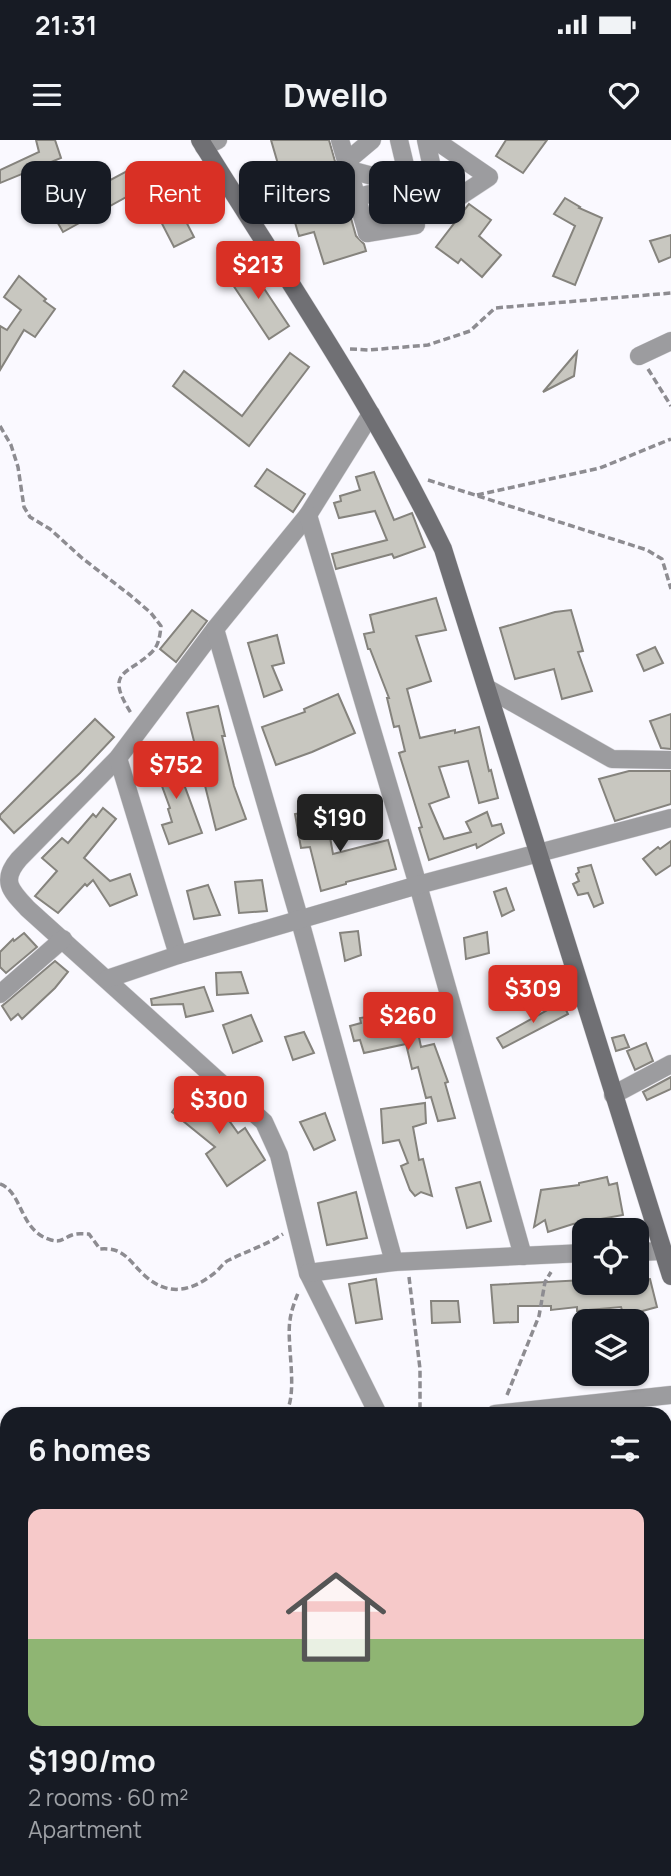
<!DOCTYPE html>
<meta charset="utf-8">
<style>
:root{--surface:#171b24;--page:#242831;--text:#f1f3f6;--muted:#9ea1a6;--accent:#d93025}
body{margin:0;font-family:Manrope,sans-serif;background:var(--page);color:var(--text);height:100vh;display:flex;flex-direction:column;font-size:26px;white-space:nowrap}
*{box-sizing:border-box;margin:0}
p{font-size:23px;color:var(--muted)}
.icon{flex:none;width:38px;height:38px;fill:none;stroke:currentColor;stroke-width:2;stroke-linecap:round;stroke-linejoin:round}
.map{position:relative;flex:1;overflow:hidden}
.drawer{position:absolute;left:0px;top:1267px;width:672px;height:469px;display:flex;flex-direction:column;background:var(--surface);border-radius:21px 21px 0 0;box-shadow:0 2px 5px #0004}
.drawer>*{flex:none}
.banner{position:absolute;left:21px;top:21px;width:630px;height:63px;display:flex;gap:14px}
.controls{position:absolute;left:572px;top:1078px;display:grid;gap:14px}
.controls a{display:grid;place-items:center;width:77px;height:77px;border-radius:14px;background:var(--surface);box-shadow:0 2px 5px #0004;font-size:35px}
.price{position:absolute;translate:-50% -60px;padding:0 16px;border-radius:7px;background:var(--accent);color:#fff;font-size:23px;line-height:46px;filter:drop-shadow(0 2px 4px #0008)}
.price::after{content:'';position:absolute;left:50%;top:42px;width:21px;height:16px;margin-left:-10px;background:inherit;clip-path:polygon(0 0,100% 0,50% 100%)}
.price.active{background:#222;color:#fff}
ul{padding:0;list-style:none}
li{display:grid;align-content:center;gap:14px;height:371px;padding:0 28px}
li span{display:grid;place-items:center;height:217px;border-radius:14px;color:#555}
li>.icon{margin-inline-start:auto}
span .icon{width:126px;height:126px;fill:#fffc;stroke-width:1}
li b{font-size:30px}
h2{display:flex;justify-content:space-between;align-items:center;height:84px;padding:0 28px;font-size:30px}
.pill{padding:0 24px;border-radius:14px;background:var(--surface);box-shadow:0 2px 5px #0004;font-size:24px;line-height:63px}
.pill.active{background:var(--accent);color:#fff}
.status{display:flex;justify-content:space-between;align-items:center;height:49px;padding:0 35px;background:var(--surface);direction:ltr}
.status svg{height:19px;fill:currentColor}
header{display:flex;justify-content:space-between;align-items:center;height:91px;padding:0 28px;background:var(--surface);font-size:32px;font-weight:700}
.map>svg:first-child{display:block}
</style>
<div class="status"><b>21:31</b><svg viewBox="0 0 49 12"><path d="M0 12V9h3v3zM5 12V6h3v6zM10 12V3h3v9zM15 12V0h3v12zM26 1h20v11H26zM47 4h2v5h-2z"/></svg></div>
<header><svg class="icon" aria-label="menu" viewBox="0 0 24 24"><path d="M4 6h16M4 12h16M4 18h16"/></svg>Dwello<svg class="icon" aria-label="heart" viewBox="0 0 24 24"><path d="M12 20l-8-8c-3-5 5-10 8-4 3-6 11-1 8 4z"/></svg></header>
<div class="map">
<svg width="671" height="1736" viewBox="0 0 671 1736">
<rect width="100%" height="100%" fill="#faf9ff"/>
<g fill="#c8c7c0" stroke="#85837d" stroke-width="2">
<polygon points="36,0 55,0 61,18 0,43 0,30 39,12"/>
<polygon points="271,0 329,0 356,96 364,104 366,111 324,124 314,92 299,96"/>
<polygon points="506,0 547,0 523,33 496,16"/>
<polygon points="63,25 73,60 127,31 137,51 63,92 51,71 37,62"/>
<polygon points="161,33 194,97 174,107 141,43"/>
<polygon points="565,58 580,67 579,68 602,78 575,145 553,136 575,86 554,74"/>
<polygon points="469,64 491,80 479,96 501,115 482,137 461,119 458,123 436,107"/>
<polygon points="671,95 671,117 659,122 650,101"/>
<polygon points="247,123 289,186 269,199 227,136"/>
<polygon points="19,136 46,159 44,161 55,169 35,197 24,190 0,230 0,186 7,190 21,170 4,157"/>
<polygon points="577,212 574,236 543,252"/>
<polygon points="290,213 309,227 249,306 173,246 184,231 242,276"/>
<polygon points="267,329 305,354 293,372 255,346"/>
<polygon points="374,332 394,380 412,373 425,407 394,418 392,414 336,429 332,414 387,400 375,371 339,378 334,363 341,361 340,356 360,350 356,337"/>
<polygon points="436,458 446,490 416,496 431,541 407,549 420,598 455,590 455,593 479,587 489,631 491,630 498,658 479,663 468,621 439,627 449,657 429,664 444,699 471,692 466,682 487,672 492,686 501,684 504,693 477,708 476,704 429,720 419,688 422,687 399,613 405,611 399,586 394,587 387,558 389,558 370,509 368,509 364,494 374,492 370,475"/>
<polygon points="192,470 207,481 176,522 160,509"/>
<polygon points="571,470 583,511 578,512 592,551 562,559 554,529 515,539 500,488 555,472"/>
<polygon points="277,495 284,523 272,526 282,550 264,557 248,503"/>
<polygon points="655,507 663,523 644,531 637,515"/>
<polygon points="338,554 355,593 312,612 276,625 262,587 305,572 304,569"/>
<polygon points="218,566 225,596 222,596 234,646 246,679 216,690 187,573"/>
<polygon points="671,574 671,609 661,608 650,581"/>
<polygon points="95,579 114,597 80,633 14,693 0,678 0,675"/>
<polygon points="172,612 202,693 169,704 162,685 172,682 168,669 170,668 152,619"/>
<polygon points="629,631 671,631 671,664 615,681 599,639"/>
<polygon points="103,668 116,679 84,718 110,741 130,734 137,755 110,766 93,740 87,746 85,744 58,773 35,756 57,731 42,718 62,698 68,703 93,674 96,677"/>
<polygon points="325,669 333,714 388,700 396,729 346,742 346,744 321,751 310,707 301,708 295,674"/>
<polygon points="671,701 671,725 656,735 643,719 658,707 660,709"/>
<polygon points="591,725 603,763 594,767 588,753 578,755 573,744 579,741 576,734 579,732 578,728"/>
<polygon points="262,740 267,771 239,773 235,742"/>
<polygon points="208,745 220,775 194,779 187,751"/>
<polygon points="506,748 514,770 502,776 494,752"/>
<polygon points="358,791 361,815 345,821 340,793"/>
<polygon points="487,792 489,813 466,819 464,798"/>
<polygon points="24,793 37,807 6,833 0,827 0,812 13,799 14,801"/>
<polygon points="55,821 68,832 55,848 22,879 18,874 11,880 2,866"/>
<polygon points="241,832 248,853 217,855 216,833"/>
<polygon points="204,847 213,871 186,877 183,864 152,865 151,859"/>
<polygon points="562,862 568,874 503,908 497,898"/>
<polygon points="412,863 421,907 434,904 448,942 445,943 455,978 438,981 431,957 426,958 418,927 412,929 406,904 364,913 360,900 354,901 350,886 361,883 360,878 399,872 398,866"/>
<polygon points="251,875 262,901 233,913 223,885"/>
<polygon points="304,892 314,913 293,920 285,897"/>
<polygon points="624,895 629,907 616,911 612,898"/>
<polygon points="646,903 653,921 635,930 627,911"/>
<polygon points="671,937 671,949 647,960 643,952"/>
<polygon points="192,944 210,959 208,960 225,975 238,993 245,988 265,1020 227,1046 206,1014 215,1007 172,972"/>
<polygon points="425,963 426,983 413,987 419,1020 423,1019 432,1056 421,1052 415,1056 410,1050 401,1026 408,1023 399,1000 383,1003 381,969"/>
<polygon points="325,973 335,1000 314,1010 300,982"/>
<polygon points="607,1037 609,1045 617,1043 623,1075 573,1084 548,1092 545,1080 534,1087 541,1050 579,1045 579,1043"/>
<polygon points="480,1042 491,1081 467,1088 456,1048"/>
<polygon points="356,1052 367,1098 327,1105 318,1063"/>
<polygon points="376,1139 382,1179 356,1183 349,1144"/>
<polygon points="650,1139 657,1167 624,1176 621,1167 577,1171 577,1167 551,1170 551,1166 518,1166 518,1182 494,1183 491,1145 584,1140 584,1143 607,1143 607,1148 637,1143 637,1140"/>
<polygon points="431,1161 458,1161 460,1182 432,1183"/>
</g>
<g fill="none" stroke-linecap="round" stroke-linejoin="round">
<g stroke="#d7d6db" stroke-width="19">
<g id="street">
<polyline points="340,0 367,93"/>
<polyline points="426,0 431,23 431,54 439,70 489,37 435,0"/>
<polyline points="204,7 218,0"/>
<polyline points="347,21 372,0"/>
<polyline points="350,30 410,46 399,0"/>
<polygon points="410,46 416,85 367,93 393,62"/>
<polyline points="357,57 405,46"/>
<polyline points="639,216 671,201"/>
<path d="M 371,274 L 308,375 L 215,489 L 118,618 L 19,719 C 0,741 11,751 28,769 L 264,982 L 279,1015 L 308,1133 L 378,1274"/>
<polyline points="308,375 418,745 523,1116"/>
<polyline points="215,489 300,781 394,1122"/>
<polyline points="487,548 612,619 671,620"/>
<polyline points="118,618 178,815"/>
<polyline points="107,839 178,815 418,745 671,678"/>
<polyline points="0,854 63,799"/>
<polyline points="613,955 671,924"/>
<polyline points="637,1112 663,1111"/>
<polyline points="308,1133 394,1122 584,1113"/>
<polyline points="495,1274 671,1255"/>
<polyline points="665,1608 671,1628"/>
<polyline points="568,1729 571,1736"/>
</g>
</g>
<g stroke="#d7d6db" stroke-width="19">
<path id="secondary" d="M 200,0 C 284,135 374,266 443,409 L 671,1136"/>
</g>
<g stroke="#8d8c91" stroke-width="3.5" stroke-dasharray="7 3.5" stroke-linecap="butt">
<polyline points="350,209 369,210 428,205 470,191 495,168 671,153"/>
<polyline points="648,229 671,266"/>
<path d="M 0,286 L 11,305 L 18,327 L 24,367 L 30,377 L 50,389 L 82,418 L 130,455 L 151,473 L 161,486 C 160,495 159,505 152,512 C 127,536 104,530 131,573"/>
<polyline points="428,340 647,410 662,419 671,449"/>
<polyline points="477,355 600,328 671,299"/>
<path d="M 0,1044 C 23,1052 19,1091 51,1100 C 61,1103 64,1098 72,1095 C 77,1093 83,1094 89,1094 L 100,1109 C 124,1107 129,1121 144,1135 C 169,1158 193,1151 217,1131 C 221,1127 224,1122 229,1120 C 247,1111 266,1105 283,1094"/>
<polyline points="409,1137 420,1229 420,1274"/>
<polyline points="507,1255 539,1176 545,1142 551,1132"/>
<path d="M 285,1274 C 299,1254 286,1204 290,1180 C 291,1171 295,1161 298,1153"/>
<polyline points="0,1374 7,1372"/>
<polyline points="0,1688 7,1688"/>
</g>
<use href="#street" stroke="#9c9c9f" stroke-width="18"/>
<use href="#secondary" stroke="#707074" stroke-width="18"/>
</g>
</svg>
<div class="controls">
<a><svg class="icon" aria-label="locate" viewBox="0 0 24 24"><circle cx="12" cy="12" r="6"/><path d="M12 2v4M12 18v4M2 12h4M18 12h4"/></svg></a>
<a><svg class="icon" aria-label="layers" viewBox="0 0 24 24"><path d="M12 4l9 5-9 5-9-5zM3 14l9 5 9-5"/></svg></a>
</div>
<b class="price" style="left:258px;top:161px">$213</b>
<b class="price" style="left:176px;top:661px">$752</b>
<b class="price active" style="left:340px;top:714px">$190</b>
<b class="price" style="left:533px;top:885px">$309</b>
<b class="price" style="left:408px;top:912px">$260</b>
<b class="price" style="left:219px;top:996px">$300</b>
<div class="banner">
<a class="pill">Buy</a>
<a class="pill active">Rent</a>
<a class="pill">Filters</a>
<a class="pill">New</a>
</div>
<section class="drawer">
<h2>6 homes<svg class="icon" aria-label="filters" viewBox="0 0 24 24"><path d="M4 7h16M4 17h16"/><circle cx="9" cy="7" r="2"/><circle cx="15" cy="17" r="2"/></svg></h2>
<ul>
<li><span style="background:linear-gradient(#f6c9c9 60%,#8fb573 0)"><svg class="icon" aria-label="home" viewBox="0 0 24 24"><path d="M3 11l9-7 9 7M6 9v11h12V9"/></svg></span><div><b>$190/mo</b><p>2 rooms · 60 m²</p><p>Apartment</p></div></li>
</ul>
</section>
</div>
